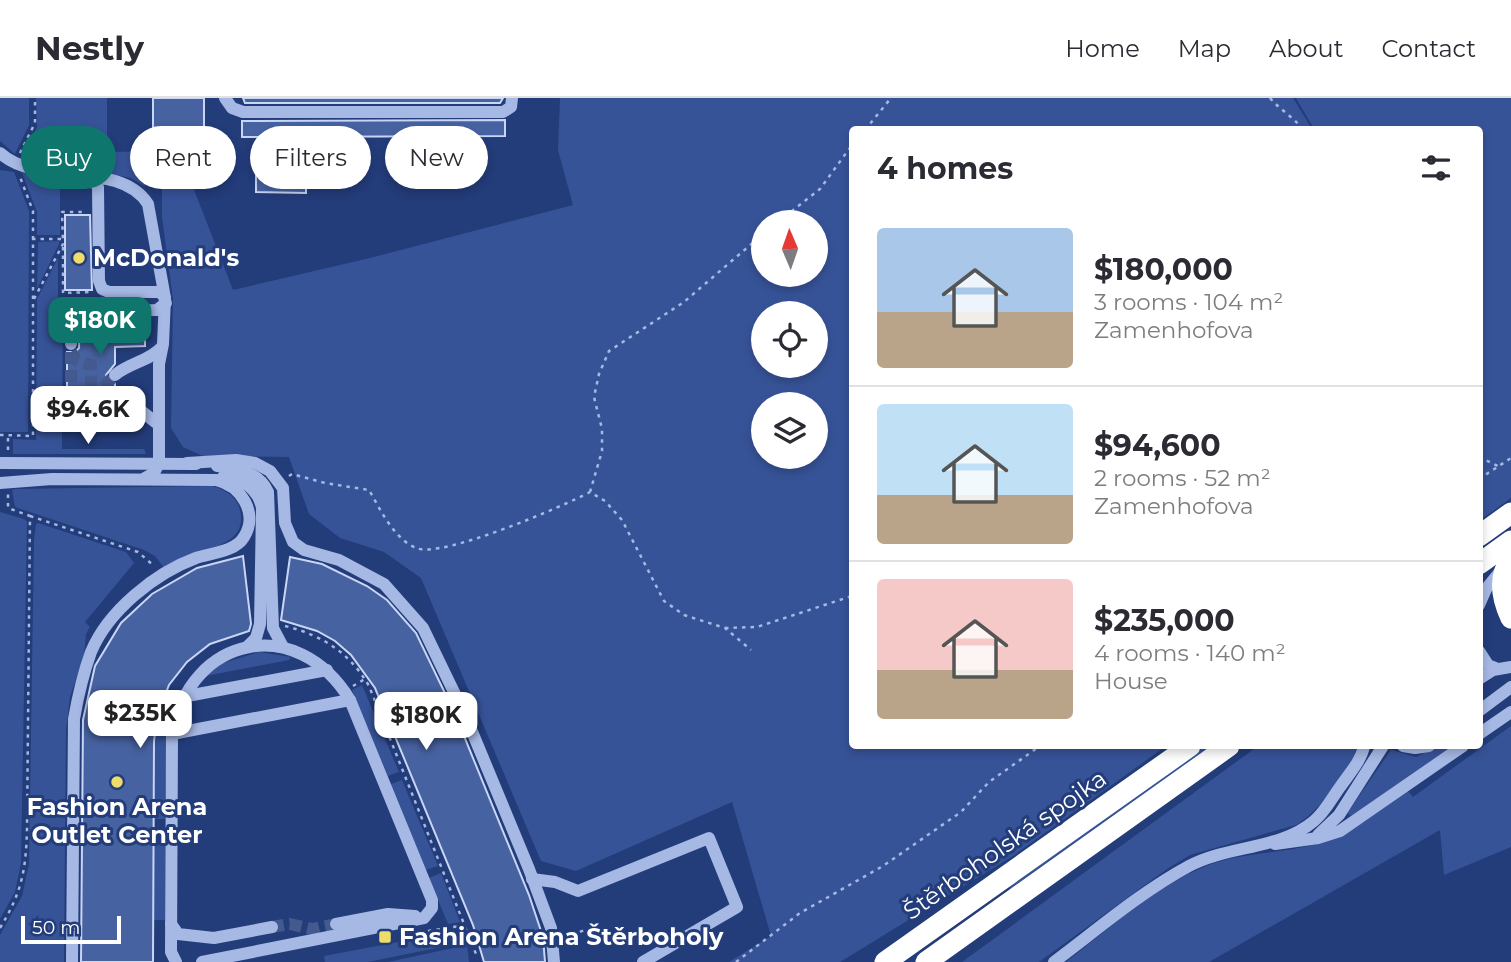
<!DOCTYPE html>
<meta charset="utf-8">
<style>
:root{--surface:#fff;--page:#f2f2f3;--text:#2b2b33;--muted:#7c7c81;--line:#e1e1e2;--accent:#0f766e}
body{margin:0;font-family:Montserrat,sans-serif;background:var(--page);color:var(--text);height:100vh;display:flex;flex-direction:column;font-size:26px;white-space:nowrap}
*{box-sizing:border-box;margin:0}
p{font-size:23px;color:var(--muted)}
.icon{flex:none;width:38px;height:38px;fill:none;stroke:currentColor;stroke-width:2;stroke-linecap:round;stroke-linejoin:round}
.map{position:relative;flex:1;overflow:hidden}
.panel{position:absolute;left:849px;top:28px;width:634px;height:623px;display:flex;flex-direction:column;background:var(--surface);border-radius:7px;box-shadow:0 4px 10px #0003}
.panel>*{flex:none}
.hud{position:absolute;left:21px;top:28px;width:665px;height:63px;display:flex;gap:14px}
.needle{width:46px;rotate:358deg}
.controls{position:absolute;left:751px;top:112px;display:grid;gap:14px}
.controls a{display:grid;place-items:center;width:77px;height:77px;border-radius:50%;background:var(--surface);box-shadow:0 4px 10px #0003;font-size:35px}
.scale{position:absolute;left:21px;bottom:18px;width:100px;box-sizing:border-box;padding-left:7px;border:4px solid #fff;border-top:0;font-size:19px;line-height:24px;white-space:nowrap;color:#fff;-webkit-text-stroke:5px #233c7a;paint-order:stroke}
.price{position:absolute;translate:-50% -60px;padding:0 16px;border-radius:14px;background:#fff;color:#222;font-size:23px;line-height:46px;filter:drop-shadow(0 2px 4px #0008)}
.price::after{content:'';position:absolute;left:50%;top:42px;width:21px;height:16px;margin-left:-10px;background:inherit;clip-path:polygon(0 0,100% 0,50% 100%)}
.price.on{background:var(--accent);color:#fff}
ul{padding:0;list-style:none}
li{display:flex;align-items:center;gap:21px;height:175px;padding:0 28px}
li+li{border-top:2px solid var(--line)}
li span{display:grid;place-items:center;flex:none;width:196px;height:140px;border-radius:7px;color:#555}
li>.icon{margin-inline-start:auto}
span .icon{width:84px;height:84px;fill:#fffc;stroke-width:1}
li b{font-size:30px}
h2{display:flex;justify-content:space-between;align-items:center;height:84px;padding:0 28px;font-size:30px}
.pill{padding:0 24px;border-radius:32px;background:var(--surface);box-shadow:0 4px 10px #0003;font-size:24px;line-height:63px}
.pill.on{background:var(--accent);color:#fff}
header{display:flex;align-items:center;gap:42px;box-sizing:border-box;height:98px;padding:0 35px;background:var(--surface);border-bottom:2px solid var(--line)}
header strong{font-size:33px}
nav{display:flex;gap:38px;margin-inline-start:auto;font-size:24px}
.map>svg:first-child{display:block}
</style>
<header>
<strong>Nestly</strong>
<nav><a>Home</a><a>Map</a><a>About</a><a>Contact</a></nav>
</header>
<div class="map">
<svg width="1511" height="864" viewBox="0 0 1511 864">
<rect width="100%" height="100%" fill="#233c7a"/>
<g fill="#375398" fill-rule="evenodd">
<polygon points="0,0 29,0 29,27 15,56 0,43"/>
<path d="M 36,0 L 107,0 L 107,54 L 179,53 L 233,192 L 370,160 L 573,107 L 558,52 L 560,0 L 1293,0 L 1312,31 L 852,32 L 852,648 L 1166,648 L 1013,758 L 840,864 L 729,864 L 771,838 L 732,704 L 576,773 L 541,763 L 421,480 L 384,454 L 340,440 L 309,416 L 289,359 L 203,358 L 183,349 L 171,330 L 173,201 L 162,119 L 162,88 L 157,90 L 153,83 L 144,88 L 131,80 L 23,58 L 37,29 ZM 763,124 L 816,124 L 816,177 L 763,177 ZM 763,215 L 816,215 L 816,268 L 763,268 ZM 763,306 L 816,306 L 816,359 L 763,359 Z"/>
<polygon points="1296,0 1511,0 1511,400 1479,423 1479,32 1314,31"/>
<polygon points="0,72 14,74 29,113 28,334 0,334"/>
<polygon points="22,75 66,83 72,91 60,91 60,137 37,137 37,114"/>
<polygon points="59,143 59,146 37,191 38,144"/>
<polygon points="58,160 58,206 63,212 62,351 144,351 146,356 13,356 13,341 36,342 37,201"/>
<path d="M 212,388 C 226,392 236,398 240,412 C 248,445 211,449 189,458 C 181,462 173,466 165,471 L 155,458 L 144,452 L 15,409 L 12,392 L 15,391 Z"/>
<polygon points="0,414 24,421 27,424 21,765 15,794 0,821"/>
<polygon points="38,425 126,454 134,465 85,524 90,529 86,536 84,558 70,599 66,633 64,864 0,864 0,837 22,798 29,766 34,442 36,426"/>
<polygon points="259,554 291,559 289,562 206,578 223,565"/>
<polygon points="362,587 399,674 388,678 352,592"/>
<polygon points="155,627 167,629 165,721 154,721"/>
<path d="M 1511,628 L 1511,749 L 1444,777 L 1440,732 L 1209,864 L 1066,864 C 1110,830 1154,789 1206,768 C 1242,754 1280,756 1316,746 C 1351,736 1378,714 1408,693 L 1413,699 Z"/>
<polygon points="1203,648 1215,648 1012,792 1010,791 1011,786"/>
<path d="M 1258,648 L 1357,648 C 1352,672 1317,715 1296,727 L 1190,757 L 1167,771 L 1039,864 L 962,864 Z"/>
<polygon points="1439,648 1453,648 1353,718 1349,717 1348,714 1391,652 1416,659"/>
<polygon points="402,682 438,768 426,772 391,686"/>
<polygon points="154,730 165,730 165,822 153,822"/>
<polygon points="441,775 460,824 448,826 429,780"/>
<polygon points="462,832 466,844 368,864 325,864 324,858"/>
<polygon points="467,847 469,864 388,864"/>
</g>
<g fill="#4762a1" stroke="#c8d5f4" stroke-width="2">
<rect x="153" y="0" width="51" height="38"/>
<polygon points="243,0 503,0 500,5 245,5"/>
<polygon points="505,22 505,38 242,39 242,23"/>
<polygon points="256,60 266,60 266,82 306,83 306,95 256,94"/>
<polygon points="65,117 90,117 92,192 65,192"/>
<polygon points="80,223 145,224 145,248 115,249 115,266 106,277 108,283 115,286 115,301 80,302 76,295 67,294 67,254 75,254 79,250"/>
<polygon points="243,458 251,526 249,533 210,546 187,564 169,587 158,614 154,643 153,864 81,864 83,622 95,568 121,525 152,496 197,470"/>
<polygon points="290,459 322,466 367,488 387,502 416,535 455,616 529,797 543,839 545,864 484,864 473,827 375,590 351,557 335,543 317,533 281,522"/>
</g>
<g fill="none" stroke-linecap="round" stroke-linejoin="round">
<g stroke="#44598e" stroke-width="12" stroke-dasharray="12 6" stroke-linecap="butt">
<polyline points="71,254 76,262 91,267 91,303"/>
<polyline points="71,254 71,302"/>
<polyline points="91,302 115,277"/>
<polyline points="272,829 290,826 312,831 336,826"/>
</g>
<g stroke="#a6b8e4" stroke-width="2.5" stroke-dasharray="3.5 5" stroke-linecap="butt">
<path d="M 1270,0 C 1281,13 1293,18 1303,32"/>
<polyline points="865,32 891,0"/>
<polyline points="20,55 35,25 35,0"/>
<polyline points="778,124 820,91 852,47"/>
<polyline points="32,141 65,141"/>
<polyline points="63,149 63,195 91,194"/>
<polyline points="34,201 63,146 62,114 85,114"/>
<polyline points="0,337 33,338 33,113 20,79"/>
<polyline points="8,352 8,338"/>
<polyline points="1479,359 1498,368"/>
<path d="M 289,378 L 292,376 L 325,385 L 369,392 C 380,411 394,441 416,450 C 441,461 564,408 590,394 L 605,403 L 622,422 L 664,503 L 684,517 L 725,530 L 751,552"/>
<polyline points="1479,381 1511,360"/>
<polyline points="590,394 602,353 602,331 594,299 599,276 609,253 684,204 763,136"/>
<polyline points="30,418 138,454 153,467"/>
<path d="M 285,528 C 322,537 350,555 369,588 L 476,856"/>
<polyline points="725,530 757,529 852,498"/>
<polyline points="353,588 365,581"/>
<path d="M 0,830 C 22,794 26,772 27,730 L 30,418 L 8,410 L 8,396"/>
<polyline points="428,833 466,827"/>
<polyline points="564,840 603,825"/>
<polyline points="736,864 800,815 883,768 961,714 989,684 1040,648"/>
</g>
<g stroke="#a6b8e4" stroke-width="12">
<polyline points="225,0 232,10 243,14 503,14 511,9 512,0"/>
<path d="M 0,55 C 38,90 119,61 148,106 L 165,200 L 163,246 L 159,266 L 159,365 L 154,375 L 145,380"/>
<polyline points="89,78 98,89 99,183 102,191 109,194 160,194 165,200"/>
<polyline points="71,246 71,221 77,213 157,212 166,205"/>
<path d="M 115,277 C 129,265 150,263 162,249"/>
<polyline points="71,302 73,308 79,311 140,312 159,327"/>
<polyline points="0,365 196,366"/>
<polyline points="187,365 236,362 255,365 270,373 283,390 285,425 293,444 304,452 339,462 384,486 423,530 466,619 529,771 551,830 554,864"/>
<path d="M 217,368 C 237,370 259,374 268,394 L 273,530 L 283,549"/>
<path d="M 223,379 C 242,381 258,390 262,410 L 260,526 L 256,540 L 247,549"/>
<path d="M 0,385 L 52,381 L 216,382 C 241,388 259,415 244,439 C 235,454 211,455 196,460 C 155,475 108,513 91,554 C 83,576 78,598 74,621 L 72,864"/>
<polyline points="1479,507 1486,491 1503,470"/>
<polyline points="1479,553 1488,567 1498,571"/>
<polyline points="1479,581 1493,572 1511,569"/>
<polyline points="182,599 327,572"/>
<polyline points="1479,613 1511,589"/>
<polyline points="172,636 350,602"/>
<polyline points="1479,636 1511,614"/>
<polyline points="1403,648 1415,650 1429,648"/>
<polyline points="1318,737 1339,717 1383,648"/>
<polyline points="1275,746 1318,740 1340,733 1463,648"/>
<polyline points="532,781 555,784 578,793 709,740 737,809 643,864"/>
<polyline points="171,826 178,836 214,840 272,829"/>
<polyline points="336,826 388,816 415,818"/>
<path d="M 176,864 L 171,854 L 172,636 C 190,537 297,515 350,602 L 432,802 L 432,810 L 424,820 L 202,864"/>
<path d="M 1054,864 C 1098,831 1141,794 1189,768 C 1228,747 1280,752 1314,723 C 1325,714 1332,700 1340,689 C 1349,676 1361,663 1364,648"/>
</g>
<g stroke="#fff" stroke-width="21">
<polyline points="1479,438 1511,415"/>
<path d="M 1511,461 C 1498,479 1502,501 1511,520"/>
<polyline points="1479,466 1511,443"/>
<polyline points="885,864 1190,648"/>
<polyline points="926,864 1229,648"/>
</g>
</g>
<g fill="#efdd69" stroke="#233c7a" stroke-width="2.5">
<circle cx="79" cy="160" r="7"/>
<circle cx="117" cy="684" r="7"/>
<rect x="378" y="832" width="14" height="14" rx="3.5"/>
</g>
<g text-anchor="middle" stroke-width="6" stroke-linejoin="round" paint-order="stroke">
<g font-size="24" font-weight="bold" fill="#fff" stroke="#233c7a" text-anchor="start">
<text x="93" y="168">McDonald's</text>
<text x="117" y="717" text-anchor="middle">Fashion Arena<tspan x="117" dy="28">Outlet Center</tspan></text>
<text x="399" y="847">Fashion Arena Štěrboholy</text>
</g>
<g font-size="24" fill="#fff" stroke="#233c7a">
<text transform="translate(1005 747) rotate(-35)" y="8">Štěrboholská spojka</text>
</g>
</g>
</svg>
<div class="controls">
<a><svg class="needle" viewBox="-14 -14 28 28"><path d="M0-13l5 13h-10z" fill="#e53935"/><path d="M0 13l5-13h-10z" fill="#7c7c81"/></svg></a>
<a><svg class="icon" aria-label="locate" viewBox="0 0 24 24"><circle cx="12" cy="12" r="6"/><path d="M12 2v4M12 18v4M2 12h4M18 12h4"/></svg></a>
<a><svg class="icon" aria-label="layers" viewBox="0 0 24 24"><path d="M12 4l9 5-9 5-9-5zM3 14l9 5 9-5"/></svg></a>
</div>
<div class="scale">50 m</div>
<b class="price on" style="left:100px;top:259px">$180K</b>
<b class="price" style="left:88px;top:348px">$94.6K</b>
<b class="price" style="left:140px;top:652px">$235K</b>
<b class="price" style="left:426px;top:654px">$180K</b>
<div class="hud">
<a class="pill on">Buy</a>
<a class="pill">Rent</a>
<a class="pill">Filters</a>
<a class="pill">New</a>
</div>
<section class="panel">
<h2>4 homes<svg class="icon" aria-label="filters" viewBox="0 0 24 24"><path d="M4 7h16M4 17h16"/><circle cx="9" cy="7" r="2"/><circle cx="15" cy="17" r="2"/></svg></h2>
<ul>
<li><span style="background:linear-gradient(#a9c7e8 60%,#b9a48a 0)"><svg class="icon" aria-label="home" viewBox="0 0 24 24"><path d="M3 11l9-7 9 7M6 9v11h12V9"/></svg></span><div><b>$180,000</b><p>3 rooms · 104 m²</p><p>Zamenhofova</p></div></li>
<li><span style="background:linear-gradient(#bfe0f5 65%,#b9a48a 0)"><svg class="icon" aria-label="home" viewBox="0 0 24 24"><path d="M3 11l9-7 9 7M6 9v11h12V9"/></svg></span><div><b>$94,600</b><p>2 rooms · 52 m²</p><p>Zamenhofova</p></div></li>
<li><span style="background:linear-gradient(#f6c9c9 65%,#b9a48a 0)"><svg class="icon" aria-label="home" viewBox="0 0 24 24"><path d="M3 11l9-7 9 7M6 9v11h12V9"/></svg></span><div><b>$235,000</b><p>4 rooms · 140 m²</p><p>House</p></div></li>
</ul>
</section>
</div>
